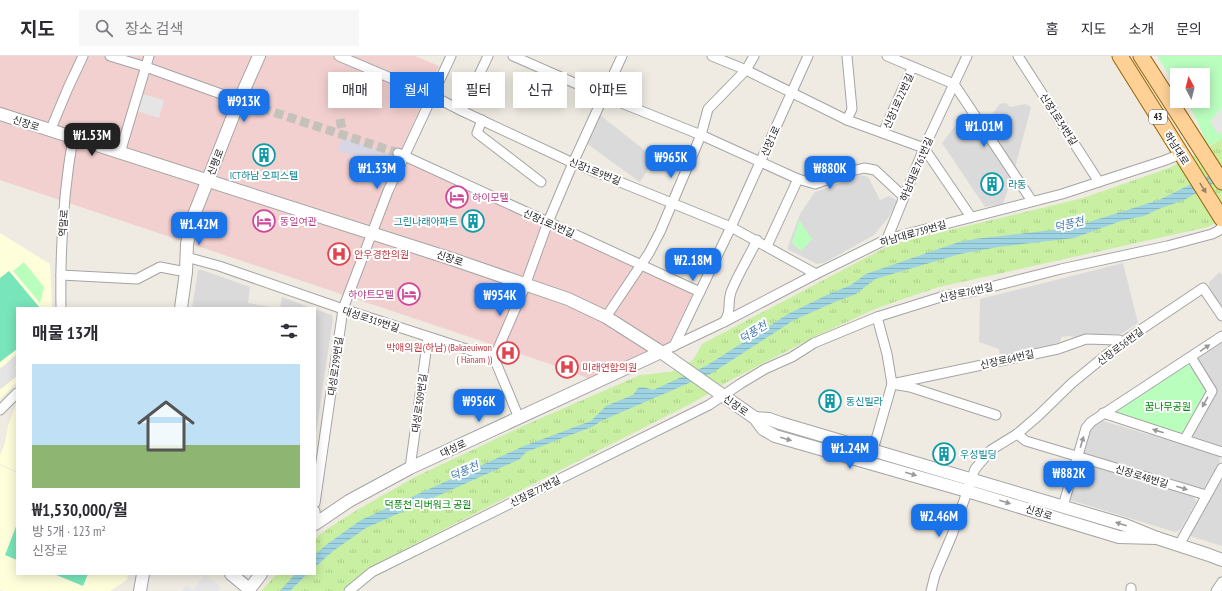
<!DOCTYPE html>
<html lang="ko">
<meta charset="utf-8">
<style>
:root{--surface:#fff;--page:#f7f7f7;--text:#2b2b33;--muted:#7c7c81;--line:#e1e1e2;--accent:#1a73e8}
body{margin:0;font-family:"PT Sans Narrow","Noto Sans KR",sans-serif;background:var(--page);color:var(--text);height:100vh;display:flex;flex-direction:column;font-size:15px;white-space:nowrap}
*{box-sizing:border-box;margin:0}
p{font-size:13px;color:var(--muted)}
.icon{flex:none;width:22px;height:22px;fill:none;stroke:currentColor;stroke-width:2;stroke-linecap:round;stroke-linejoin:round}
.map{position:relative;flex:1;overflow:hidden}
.side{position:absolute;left:16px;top:251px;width:300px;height:268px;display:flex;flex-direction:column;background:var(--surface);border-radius:0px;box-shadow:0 2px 10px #0003}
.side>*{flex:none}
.hud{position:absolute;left:328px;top:16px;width:380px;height:36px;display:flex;gap:8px}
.needle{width:26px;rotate:353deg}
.buttons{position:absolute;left:1170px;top:12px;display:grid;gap:8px}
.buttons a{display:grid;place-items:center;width:40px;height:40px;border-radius:0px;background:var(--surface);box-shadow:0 2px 10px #0003;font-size:20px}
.price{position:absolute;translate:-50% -34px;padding:0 9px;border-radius:8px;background:var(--accent);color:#fff;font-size:13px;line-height:26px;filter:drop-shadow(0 1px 2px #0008)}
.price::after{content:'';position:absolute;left:50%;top:24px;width:12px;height:9px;margin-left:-6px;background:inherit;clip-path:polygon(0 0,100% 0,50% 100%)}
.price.current{background:#222;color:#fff}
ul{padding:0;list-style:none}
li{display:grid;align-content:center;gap:8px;height:212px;padding:0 16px}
li span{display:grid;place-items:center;height:124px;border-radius:0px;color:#555}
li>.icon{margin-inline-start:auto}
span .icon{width:72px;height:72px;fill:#fffc;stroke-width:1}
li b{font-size:17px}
h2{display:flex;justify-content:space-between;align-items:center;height:48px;padding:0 16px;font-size:17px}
.pill{padding:0 14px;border-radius:0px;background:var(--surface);box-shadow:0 2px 10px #0003;font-size:14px;line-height:36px}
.pill.current{background:var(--accent);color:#fff}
header{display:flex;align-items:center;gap:24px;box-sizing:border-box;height:56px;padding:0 20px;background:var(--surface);border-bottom:1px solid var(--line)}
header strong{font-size:19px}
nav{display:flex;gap:22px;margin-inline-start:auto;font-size:14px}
.search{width:280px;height:36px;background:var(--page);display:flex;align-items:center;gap:10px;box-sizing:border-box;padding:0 14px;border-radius:0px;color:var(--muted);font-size:15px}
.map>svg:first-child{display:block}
</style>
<header>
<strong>지도</strong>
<div class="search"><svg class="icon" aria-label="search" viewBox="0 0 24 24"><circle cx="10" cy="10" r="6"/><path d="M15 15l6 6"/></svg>장소 검색</div>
<nav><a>홈</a><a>지도</a><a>소개</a><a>문의</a></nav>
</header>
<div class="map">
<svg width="1222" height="535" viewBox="0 0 1222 535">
<defs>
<pattern id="grass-tufts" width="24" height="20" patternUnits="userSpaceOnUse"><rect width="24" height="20" fill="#c9efa2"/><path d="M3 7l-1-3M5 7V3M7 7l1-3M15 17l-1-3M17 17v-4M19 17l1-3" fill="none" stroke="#accc8b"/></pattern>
<pattern id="water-rules" width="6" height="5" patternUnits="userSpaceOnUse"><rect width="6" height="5" fill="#9ed3e1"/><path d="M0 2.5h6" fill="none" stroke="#88b5c1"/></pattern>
</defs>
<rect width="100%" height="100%" fill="#efebe2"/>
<g fill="#dbdada">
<polygon points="1006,47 1010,51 1025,48 1031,51 1015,112 985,67 1000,48"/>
<polygon points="600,59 653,101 647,115 640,126 586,87"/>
<polygon points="971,59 1012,121 1003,148 985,151 942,87 959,65"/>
<polygon points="861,119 868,121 880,144 889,140 898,145 888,162 874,179 824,207 817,208 787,193 800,158 815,136"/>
<polygon points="1123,207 1138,267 1121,278 1082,279 1077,282 1069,280 1062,281 1059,287 1000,300 999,293 979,286 980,243"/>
<polygon points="198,214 202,214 250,231 248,247 277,252 192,252"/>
<polygon points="1220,216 1222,219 1222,254 1209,233 1209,226"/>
<polygon points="282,241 311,252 280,252"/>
<polygon points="315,253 332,259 333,263 315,383"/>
<polygon points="1222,285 1222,392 1193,383 1191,377 1216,335 1197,306 1199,300"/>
<polygon points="1097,365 1103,365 1219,399 1220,405 1204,432 1199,434 1085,400 1082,395 1089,373"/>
<polygon points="1083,407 1194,441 1196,446 1180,474 1175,476 1070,444 1068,440 1077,410"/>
<polygon points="1222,416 1222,490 1190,480 1188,475"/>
</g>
<polygon fill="#f2d0cf" points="0,0 415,0 439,10 401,94 693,237 663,299 598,326 547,307 0,124"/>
<g fill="#fffedb">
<polygon points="0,177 50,208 52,252 17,252 17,326 0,343"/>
<polygon points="17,345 17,416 0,408 0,399 5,387 8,370"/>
<polygon points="0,409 17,417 17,518 128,518 127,524 110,535 3,535 0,534"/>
</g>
<polygon fill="url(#grass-tufts)" points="1222,82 1222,163 1208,171 939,231 903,243 875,253 812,282 727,326 696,345 368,512 342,535 261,535 277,518 315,518 315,483 324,475 357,454 415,421 523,370 640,319 671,316 693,304 702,288 892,188 1083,142 1169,112 1208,92"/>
<g fill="#bafebe">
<polygon points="1157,0 1222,0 1222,82 1208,91 1195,60 1186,45 1203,45 1203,19 1177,19 1177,31"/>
<polygon points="799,164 812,183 801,195 792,187"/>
<polygon points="24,206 44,231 40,247 13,215"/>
<polygon points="1185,309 1191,310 1205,332 1205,338 1182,377 1177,379 1115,360 1114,354"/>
</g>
<g fill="#78e6ba">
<polygon points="9,215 40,252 17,252 17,293 0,306 0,222"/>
<polygon points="17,468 17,504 5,499"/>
<polygon points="54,518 88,518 83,530"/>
</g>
<g fill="#e5e5e5">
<polygon points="142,38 164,44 159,62 137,55"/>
<polygon points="1222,51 1222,76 1219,79 1210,66"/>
<polygon points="17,298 17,320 1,333 0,332 0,313"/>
<polygon points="205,519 221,531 218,535 182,535 186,529 193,534"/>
</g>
<polygon fill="#d6d6e5" points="342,82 345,82 396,100 382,132 366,126 372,106 338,95"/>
<g fill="url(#water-rules)">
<polygon points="1222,113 1222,123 1184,144 1161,152 1144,160 1121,165 1074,182 998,191 960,198 875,223 856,238 835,246 794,264 712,317 601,365 594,370 526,396 520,403 366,472 333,495 315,511 315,499 326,489 361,464 524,390 591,365 606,350 633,339 638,332 643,331 653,334 706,310 788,258 829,238 851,229 866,218 956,187 975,183 1070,172 1159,144"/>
<polygon points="295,518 307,518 290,535 280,535"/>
</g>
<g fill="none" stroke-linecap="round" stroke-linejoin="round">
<g stroke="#c5c2bb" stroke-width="9" stroke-dasharray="9 4.5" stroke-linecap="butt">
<polyline points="249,48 398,97"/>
<polyline points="340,63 343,79"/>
</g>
<g stroke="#a4a4a4" stroke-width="11">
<g id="minor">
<polyline points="110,0 146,11 249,48"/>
<polyline points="339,0 433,40 462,55 573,107 731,171 816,218"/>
<polyline points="513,0 604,40 701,79 798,123 815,128 852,115 864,112 875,114 904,141"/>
<polyline points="712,0 746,14 847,64 924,92 971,161"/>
<polyline points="847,0 852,53 847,64"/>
<polyline points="887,0 954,28 1032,145"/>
<polyline points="1018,0 1099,126"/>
<polyline points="462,55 488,0"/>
<polyline points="482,64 477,77 541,126"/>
<polyline points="50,75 68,32 83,0"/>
<polyline points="883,77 912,12"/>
<polyline points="120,97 149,0"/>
<polyline points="398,97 700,236"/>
<polyline points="887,183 924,92 967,0"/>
<polyline points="767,190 798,123"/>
<polyline points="186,201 219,210 343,253 494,302 519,362"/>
<polyline points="61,219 137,223 160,211 186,216"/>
<path d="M 61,252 C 60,195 63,138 73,82"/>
<polyline points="606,261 649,197 660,176 701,79 708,53 746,14 754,0"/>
<polyline points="877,261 887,298 892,328 910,331 996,359"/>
<path d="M 724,266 C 732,255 727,248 731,236 C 738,218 749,201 757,184"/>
<polyline points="674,290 731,171 808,0"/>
<polyline points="661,296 724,266 816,218 887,183 1062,138 1163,105 1181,98"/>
<polyline points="494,302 523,235 548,166 573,107 622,0"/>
<polyline points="0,354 17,337"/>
<polyline points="1103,357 1222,396"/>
<polyline points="1017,378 1026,385 1206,439"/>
<polyline points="1185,383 1212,335 1191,301"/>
<polyline points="873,394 892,328 1058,293 1086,283 1119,284 1121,287"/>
<polyline points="410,412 428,281"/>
<polyline points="315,447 343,253 388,135 451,0"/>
<polyline points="1063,450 1086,372 1091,366 1222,280"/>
<polyline points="315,455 316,467"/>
<polyline points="1179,489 1222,412"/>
<polyline points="1131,532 1131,535"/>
<polyline points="349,535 372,516 709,349 740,328 765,313 792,301 814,287 877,261 944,240 975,235 1061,213 1167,190 1212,178 1218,175 1222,171"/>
<polyline points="931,535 935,519 952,479 975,413 991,394 1017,378 1038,360 1072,327 1121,287 1203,232 1222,260"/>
<polyline points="1216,535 1222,526"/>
</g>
</g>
<g stroke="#a4a4a4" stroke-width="14">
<g id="tertiary">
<polyline points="0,58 452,203 568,243 606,261 661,296 755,362 763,373 775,380 967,435 1119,481 1157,482"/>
<polyline points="181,252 186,216 187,188 192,164 239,45 259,0"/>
<polyline points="755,362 769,363 780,367 1125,469 1157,482 1209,499 1222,504"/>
<polyline points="315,468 349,445 410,412 661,296"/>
<polyline points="231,518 249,533"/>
<polyline points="140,535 143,518"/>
<polyline points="248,535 261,518"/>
</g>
</g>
<g stroke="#966200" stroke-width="17">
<g id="primary">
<polyline points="1120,0 1222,163"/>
<polyline points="1141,0 1222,126"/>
</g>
</g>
<use href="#minor" stroke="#fff" stroke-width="9"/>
<use href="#tertiary" stroke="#fff" stroke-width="12"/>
<use href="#primary" stroke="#ffd197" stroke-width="15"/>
</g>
<defs><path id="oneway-solid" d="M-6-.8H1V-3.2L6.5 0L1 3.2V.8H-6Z"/></defs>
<use fill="#998060" href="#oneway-solid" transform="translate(1203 132) rotate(58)"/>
<g fill="#999">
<use href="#oneway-solid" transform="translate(1205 292) rotate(-34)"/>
<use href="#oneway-solid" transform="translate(1205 346) rotate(119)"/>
<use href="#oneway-solid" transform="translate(1158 375) rotate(-162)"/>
<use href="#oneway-solid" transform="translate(786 383) rotate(16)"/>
<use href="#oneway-solid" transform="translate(1082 386) rotate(-73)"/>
<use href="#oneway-solid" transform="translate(911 418) rotate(16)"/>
<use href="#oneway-solid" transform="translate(1182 432) rotate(17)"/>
<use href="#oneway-solid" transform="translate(1005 446) rotate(17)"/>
<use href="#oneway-solid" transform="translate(1121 468) rotate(-162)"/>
</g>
<defs>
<g id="building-ring" transform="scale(1.15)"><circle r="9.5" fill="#fff" stroke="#0f9aa8" stroke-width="1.5"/><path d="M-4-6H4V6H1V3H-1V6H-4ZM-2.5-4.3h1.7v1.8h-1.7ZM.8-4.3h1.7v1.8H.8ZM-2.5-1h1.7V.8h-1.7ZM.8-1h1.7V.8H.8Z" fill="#0f9aa8"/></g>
<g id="hotel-ring" transform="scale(1.15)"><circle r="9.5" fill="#fff" stroke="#d1479c" stroke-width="1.5"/><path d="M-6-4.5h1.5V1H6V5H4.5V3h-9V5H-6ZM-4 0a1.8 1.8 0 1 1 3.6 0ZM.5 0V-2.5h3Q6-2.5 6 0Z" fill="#d1479c"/></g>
<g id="hospital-ring" transform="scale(1.15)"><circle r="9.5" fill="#fff" stroke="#e0444e" stroke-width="1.5"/><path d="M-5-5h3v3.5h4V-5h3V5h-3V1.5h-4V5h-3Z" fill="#e0444e"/></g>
</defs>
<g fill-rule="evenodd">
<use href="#building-ring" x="264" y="99"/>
<use href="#building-ring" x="992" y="128"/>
<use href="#hotel-ring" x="457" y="141"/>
<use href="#hotel-ring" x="264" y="165"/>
<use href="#building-ring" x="473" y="165"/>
<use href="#hospital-ring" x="339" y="198"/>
<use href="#hotel-ring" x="409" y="238"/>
<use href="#hospital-ring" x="508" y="297"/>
<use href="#hospital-ring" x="567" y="311"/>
<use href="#building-ring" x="830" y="345"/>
<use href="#building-ring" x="944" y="398"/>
</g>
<g text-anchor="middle" stroke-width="4" stroke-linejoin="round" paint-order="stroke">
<rect fill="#fff" stroke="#616161" stroke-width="1" x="1149" y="54" width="18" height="14" rx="3"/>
<g font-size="9" font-weight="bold" fill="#1d1d1d">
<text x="1158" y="64">43</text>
</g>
<g font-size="10" fill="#1d1d1d" stroke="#fff">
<text transform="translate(898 45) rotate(-66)" y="4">신장1로22번길</text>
<text transform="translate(1059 63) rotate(57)" y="4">신장1로34번길</text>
<text transform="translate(26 67) rotate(18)" y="4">신장로</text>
<text transform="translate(770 85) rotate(-66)" y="4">신장1로</text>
<text transform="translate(1177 92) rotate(58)" y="4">하남대로</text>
<text transform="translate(215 106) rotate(-69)" y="4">신평로</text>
<text transform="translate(916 113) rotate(-67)" y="4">하남대로761번길</text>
<text transform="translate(595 115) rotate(22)" y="4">신장1로9번길</text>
<text transform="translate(63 167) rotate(-86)" y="4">역말로</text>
<text transform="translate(549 167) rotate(24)" y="4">신장1로3번길</text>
<text transform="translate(913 177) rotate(-16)" y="4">하남대로739번길</text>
<text transform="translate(450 202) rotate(19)" y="4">신장로</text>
<text transform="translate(966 236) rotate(-12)" y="4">신장로76번길</text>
<text transform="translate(371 263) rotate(18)" y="4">대성로319번길</text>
<text transform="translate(1120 290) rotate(-37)" y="4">신장로56번길</text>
<text transform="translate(1007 303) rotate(-12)" y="4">신장로64번길</text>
<text transform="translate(335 310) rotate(-82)" y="4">대성로299번길</text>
<text transform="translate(419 347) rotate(-82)" y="4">대성로309번길</text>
<text transform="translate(736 349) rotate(35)" y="4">신장로</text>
<text transform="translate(453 392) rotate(-25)" y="4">대성로</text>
<text transform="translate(1142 420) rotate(17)" y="4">신장로48번길</text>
<text transform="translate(535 435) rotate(-27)" y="4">신장로77번길</text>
<text transform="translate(1039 456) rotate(17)" y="4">신장로</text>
</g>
<g font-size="10" fill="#0d838f" stroke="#fff" text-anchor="start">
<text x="264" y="123" text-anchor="middle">ICT하남 오피스텔</text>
<text x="1008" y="132">라동</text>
<text x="458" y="169" text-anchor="end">그린나래아파트</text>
<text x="846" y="349">동신빌라</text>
<text x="960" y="402">우성빌딩</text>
</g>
<g font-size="10" fill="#b23c85" stroke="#fff" text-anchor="start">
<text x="472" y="145">하이모텔</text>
<text x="280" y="169">동일여관</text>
<text x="394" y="242" text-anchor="end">하야트모텔</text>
</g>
<g font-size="10" fill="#be3a42" stroke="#fff" text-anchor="start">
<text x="354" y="202">안우경한의원</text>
<text x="492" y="295" text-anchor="end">박애의원(하남) (Bakaeuiwon<tspan x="492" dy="12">( Hanam ))</tspan></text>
<text x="582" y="315">미래연합의원</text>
</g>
<g font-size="10" fill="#01850a" stroke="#fff">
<text x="1168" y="354">꿈나무공원</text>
<text x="428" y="452">덕풍천 리버워크 공원</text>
</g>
<g font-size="11" font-style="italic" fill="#3f78ad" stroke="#fff">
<text transform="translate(1069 168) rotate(-14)" y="4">덕풍천</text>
<text transform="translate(753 276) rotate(-32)" y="4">덕풍천</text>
<text transform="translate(464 415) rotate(-24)" y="4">덕풍천</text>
</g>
</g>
</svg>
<div class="buttons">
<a><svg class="needle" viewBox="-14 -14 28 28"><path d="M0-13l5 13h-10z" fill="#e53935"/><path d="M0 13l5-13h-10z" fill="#7c7c81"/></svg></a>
</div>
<b class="price" style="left:244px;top:67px">₩913K</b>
<b class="price" style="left:984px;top:92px">₩1.01M</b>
<b class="price current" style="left:92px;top:101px">₩1.53M</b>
<b class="price" style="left:671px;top:123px">₩965K</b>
<b class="price" style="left:377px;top:134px">₩1.33M</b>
<b class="price" style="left:830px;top:134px">₩880K</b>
<b class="price" style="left:199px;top:190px">₩1.42M</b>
<b class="price" style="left:693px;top:226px">₩2.18M</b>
<b class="price" style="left:500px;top:261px">₩954K</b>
<b class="price" style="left:479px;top:367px">₩956K</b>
<b class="price" style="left:850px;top:414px">₩1.24M</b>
<b class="price" style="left:1069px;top:439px">₩882K</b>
<b class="price" style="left:939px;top:482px">₩2.46M</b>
<div class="hud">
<a class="pill">매매</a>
<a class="pill current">월세</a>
<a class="pill">필터</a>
<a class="pill">신규</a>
<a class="pill">아파트</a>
</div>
<section class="side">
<h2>매물 13개<svg class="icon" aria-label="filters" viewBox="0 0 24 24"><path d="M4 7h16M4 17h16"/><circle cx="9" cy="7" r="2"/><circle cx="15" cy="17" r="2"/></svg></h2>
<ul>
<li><span style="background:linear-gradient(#bfe0f5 65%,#8fb573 0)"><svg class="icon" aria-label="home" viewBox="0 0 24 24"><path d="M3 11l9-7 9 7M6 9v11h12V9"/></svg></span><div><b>₩1,530,000/월</b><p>방 5개 · 123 m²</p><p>신장로</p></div></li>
</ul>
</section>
</div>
